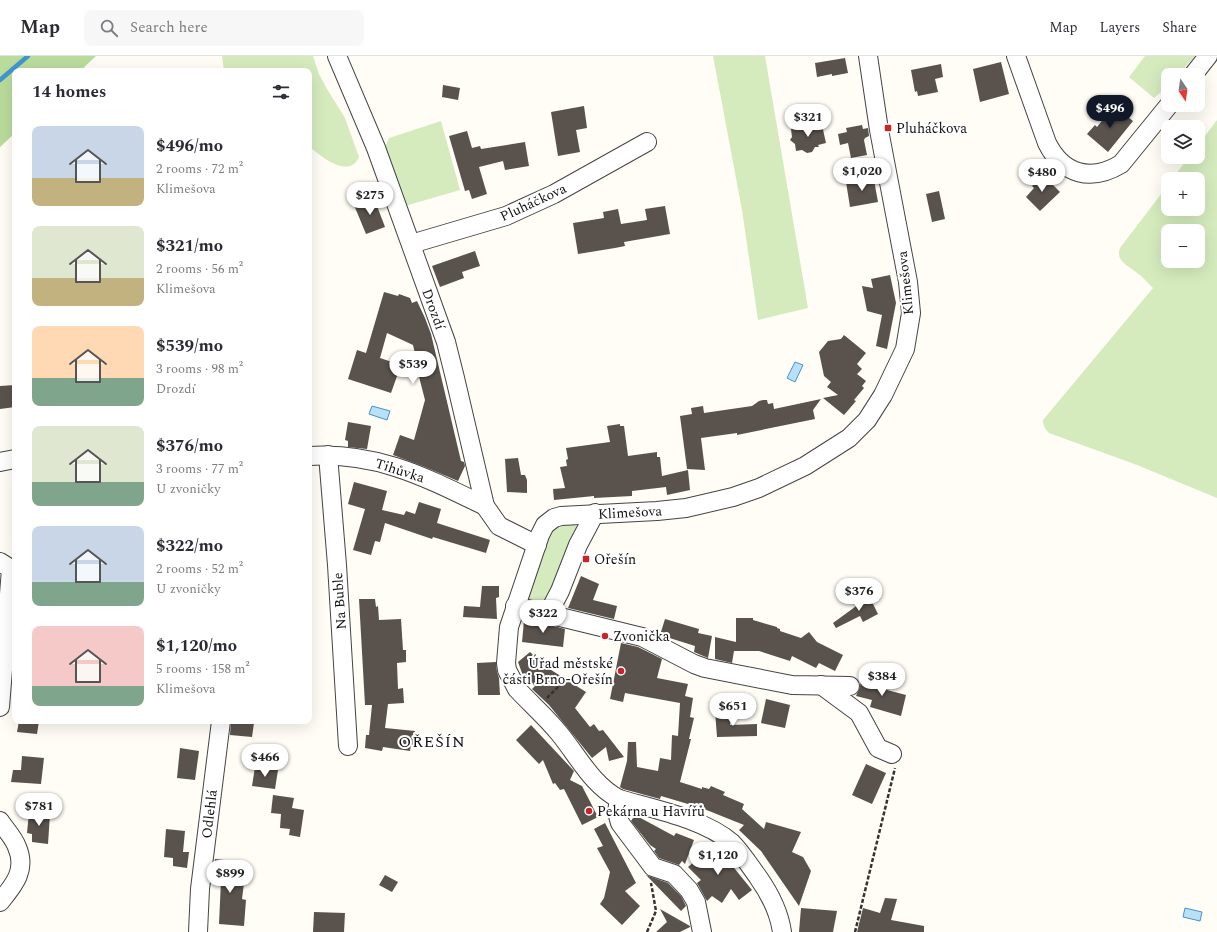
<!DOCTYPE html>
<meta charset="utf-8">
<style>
:root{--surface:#fff;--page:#f7f7f7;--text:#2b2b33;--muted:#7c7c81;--line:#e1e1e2;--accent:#111827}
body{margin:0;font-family:Spectral,serif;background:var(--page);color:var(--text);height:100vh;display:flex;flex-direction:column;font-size:15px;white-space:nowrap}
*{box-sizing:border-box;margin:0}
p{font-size:13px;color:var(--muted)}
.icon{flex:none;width:22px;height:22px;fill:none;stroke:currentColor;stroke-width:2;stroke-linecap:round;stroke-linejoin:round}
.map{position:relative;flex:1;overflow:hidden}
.details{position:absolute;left:12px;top:12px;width:300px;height:656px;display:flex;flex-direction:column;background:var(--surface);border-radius:8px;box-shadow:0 4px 16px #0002}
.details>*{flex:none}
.needle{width:26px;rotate:167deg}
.controls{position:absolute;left:1161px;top:12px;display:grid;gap:8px}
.controls a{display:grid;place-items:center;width:44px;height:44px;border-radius:8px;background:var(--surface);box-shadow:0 4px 16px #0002;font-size:20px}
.price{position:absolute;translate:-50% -34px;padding:0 9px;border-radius:14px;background:#fff;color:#222;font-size:13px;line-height:26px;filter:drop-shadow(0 1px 2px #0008)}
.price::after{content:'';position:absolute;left:50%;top:24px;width:12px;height:9px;margin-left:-6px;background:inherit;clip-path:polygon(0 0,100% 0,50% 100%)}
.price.active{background:var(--accent);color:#fff}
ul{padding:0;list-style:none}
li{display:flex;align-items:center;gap:12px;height:100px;padding:0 20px}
li span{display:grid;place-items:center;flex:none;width:112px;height:80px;border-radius:8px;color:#555}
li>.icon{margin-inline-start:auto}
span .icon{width:48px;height:48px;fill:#fffc;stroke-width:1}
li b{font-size:17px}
h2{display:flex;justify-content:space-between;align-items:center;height:48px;padding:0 20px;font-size:17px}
header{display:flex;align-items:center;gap:24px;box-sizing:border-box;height:56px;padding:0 20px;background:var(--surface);border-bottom:1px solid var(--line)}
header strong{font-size:19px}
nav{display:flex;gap:22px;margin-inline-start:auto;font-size:14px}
.search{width:280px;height:36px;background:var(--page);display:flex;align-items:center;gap:10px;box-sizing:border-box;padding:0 14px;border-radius:8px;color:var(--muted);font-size:15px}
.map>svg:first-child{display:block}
</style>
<header>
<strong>Map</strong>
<div class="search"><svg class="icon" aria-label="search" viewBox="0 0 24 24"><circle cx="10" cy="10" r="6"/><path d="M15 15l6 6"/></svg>Search here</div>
<nav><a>Map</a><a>Layers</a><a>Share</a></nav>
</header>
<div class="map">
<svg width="1217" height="876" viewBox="0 0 1217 876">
<rect width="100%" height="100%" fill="#fffdf5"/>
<g fill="#d5ebbd" fill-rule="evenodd">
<path d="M 222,0 L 313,0 L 319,18 L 327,33 L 345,62 L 359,101 C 349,124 320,100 309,90 L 309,15 L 224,15 Z"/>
<polygon points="713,0 765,0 808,252 758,264 742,154"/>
<polygon points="1145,0 1195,0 1178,19 1168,19 1168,30 1154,42 1129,21"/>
<path d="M 1217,64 L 1217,442 L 1137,409 L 1049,377 C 1045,373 1043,370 1043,364 L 1153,232 C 1148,227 1142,220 1136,216 C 1128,210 1115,204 1120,192 L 1168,129 L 1168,153 L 1198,153 L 1198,123 L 1172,123 L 1189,101 L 1198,101 L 1198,89 ZM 1168,175 L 1198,175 L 1198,205 L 1168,205 Z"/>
<polygon points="441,65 460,134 405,150 385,91 389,82"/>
<path d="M 571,465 L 577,471 L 578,476 L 544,548 L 540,549 L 529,545 L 528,540 C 533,524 542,483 554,473 C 558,469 565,467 571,465 Z"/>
</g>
<polygon fill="#b9dc9c" points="0,0 96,0 80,15 15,15 15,77 0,91"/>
<g fill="#b9e0f7" stroke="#3f96cf">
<polygon points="795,306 803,309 795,326 787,322"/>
<polygon points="372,350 390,355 387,364 369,358"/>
<polygon points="1185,852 1202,856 1200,865 1183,861"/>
</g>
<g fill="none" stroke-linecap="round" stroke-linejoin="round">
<polyline stroke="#3f96cf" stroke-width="4.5" points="0,24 28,0"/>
</g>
<g fill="#5a524d">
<polygon points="845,2 848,17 832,20 832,18 817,21 815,7"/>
<polygon points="1001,6 1009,38 980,46 973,13"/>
<polygon points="941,8 943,21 935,23 938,36 918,40 917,35 915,36 911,14"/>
<polygon points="443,29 460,32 458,44 442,41"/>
<polygon points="584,50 587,72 576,74 580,96 558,100 551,56"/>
<polygon points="1114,50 1133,65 1108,96 1087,78 1095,69 1097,71"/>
<polygon points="815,68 815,70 822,69 826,87 818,89 819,91 815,91 812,96 807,97 802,94 796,95 795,88 790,84 792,81 791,73"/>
<polygon points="862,69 863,73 868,72 869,80 865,82 864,84 867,99 851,102 848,87 840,89 838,78 847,76 846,72"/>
<polygon points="467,75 472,92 480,90 481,93 525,86 529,110 505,114 503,105 479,111 487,138 472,143 469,134 465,135 449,80"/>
<polygon points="1043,119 1060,136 1040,155 1026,141 1034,132 1032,130"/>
<polygon points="871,120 872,124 874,124 878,146 850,151 846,126"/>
<polygon points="939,135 945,163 932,166 926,138"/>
<polygon points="374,142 385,171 366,178 354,149"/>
<polygon points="665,150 670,178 624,186 625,190 615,192 578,198 573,167 604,162 603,156 618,153 621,168 647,164 645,153"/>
<polygon points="475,195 480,210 462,216 464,222 440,231 432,210"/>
<polygon points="890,219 896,247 887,293 876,290 882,259 867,255 862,230 873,232 871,223"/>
<polygon points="384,236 398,240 399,238 410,242 412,247 417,245 425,262 431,278 461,405 464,406 465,410 458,425 425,411 393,399 400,379 414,384 425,344 417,313 419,314 413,289 387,277 380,302 401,309 391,337 348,323 357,294 366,297"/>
<polygon points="844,279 866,297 857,308 862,313 857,318 866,325 862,330 864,332 854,344 856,345 844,359 823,342 838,339 827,331 831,326 824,320 819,296 828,285 841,283"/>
<polygon points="15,329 15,351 0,353 0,330"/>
<polygon points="821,343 813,354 815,363 737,379 737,377 701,382 705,414 687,413 680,360 692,358 691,352 703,350 704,357 752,350 759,345 763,344 767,344 768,348 773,347 774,353"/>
<polygon points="348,366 371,370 367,393 348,391 348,385 345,384"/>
<polygon points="620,368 620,370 624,370 628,400 657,396 657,401 660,401 662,420 688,414 690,434 667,439 666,431 632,435 632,440 594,442 594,440 554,444 553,433 565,432 560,411 567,410 566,404 568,403 566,392 610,386 607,370"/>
<polygon points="518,402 521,419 525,419 527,424 527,437 507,436 505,403"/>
<polygon points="354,426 387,435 382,454 404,459 406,455 415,458 419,446 441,453 437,467 490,484 486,497 433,481 432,483 385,467 380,486 375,485 371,499 353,494 365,453 348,448"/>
<polygon points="581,520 599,528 593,544 617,550 614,563 568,552"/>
<polygon points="482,530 499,530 499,541 496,542 497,563 463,561 464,550 480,551"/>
<polygon points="868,538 878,558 863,566 860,560 836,572 833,567 859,548 857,543"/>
<polygon points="359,543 375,543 376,551 378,550 379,564 401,563 403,594 406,594 406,606 397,607 398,633 403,632 404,647 388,648 385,672 415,675 413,689 411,688 410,695 383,691 382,695 365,692 366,679 369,679 372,649 365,649"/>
<polygon points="736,562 753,562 753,564 777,571 777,572 780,573 780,575 801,582 809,576 817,586 843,599 835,615 819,607 816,612 792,600 790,605 759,595 734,595 732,607 715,603 715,581 736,586"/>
<polygon points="665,563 699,573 698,577 712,580 708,602 694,596 695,590 660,579"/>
<polygon points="524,565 542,567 565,573 563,591 522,586"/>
<polygon points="621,587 638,591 662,603 657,622 688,628 685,640 693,642 690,661 694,662 689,683 691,683 680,726 702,733 702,731 709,733 711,730 725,736 723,739 744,748 742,753 764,773 766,766 801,776 792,796 803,801 811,815 799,850 761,795 739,774 744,769 689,747 688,748 661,740 660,743 623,733 620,731 627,705 628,686 636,686 637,711 658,715 660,702 671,704 672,679 678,680 680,647 625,637 623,646 610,643"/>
<polygon points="530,596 548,612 586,636 575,652 590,671 594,668 599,675 603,674 624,701 609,705 606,691 592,702 549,649 532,633 535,630 522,617 518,606"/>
<polygon points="496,606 497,616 499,622 500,639 478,639 477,607"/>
<polygon points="861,623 888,630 887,634 906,639 901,660 870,651 872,644 856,640 860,631"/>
<polygon points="766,643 790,649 785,672 761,667"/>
<polygon points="715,655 732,656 730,669 757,668 757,680 717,681"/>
<polygon points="19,665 39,665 37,678 17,676"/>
<polygon points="231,665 252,665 251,667 254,667 252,681 230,679"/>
<polygon points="531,669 574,715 570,724 582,730 598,761 582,769 564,733 560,734 555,727 553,728 543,704 539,708 516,684"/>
<polygon points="180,692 199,695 195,724 177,722"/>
<polygon points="22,700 44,702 41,728 11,726 13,714 21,714"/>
<polygon points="866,708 886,717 872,748 852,739"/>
<polygon points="255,711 278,714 275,733 252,730"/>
<polygon points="273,739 294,742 292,752 304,754 300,781 289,779 290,773 280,772 281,758 271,757"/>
<polygon points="29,756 50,758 48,788 32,786 32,778 27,777"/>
<polygon points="635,759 674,780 676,777 694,784 685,808 682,805 679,809 659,802 654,795 656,793 650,789 631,765"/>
<polygon points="605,767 636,827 625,835 640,850 622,869 600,848 604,842 610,816 597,792 603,790 594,773"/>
<polygon points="166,773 185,775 183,796 189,796 187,812 173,810 173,802 164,801"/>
<polygon points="715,788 727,801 726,802 752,834 739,844 731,833 722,847 712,840 707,845 697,827 701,824 688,811"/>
<polygon points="215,803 232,805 230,817 245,819 242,843 246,844 244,870 219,868 221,824 212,823"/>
<polygon points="385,819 398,826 392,836 379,829"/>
<polygon points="646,819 668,827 681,840 686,850 681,855"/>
<polygon points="885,842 897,843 891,864 924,870 924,876 857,876 863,852 880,857"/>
<polygon points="801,852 837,855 833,876 799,876"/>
<polygon points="660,853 690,870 690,871 680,876 656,876 667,866"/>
<polygon points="314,856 345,857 344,876 313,876"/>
</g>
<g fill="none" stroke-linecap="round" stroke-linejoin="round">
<g stroke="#444" stroke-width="20">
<g id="minor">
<polyline points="337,0 376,92 446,286 455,322 485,450 499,470 537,489"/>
<path d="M 1016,0 L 1047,87 C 1063,119 1091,126 1121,108 L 1169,49"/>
<polyline points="1193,19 1208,0"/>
<polyline points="411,188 506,160 554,138 647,86"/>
<polyline points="328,399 337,509 348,690"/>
<path d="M 309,400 C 378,396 425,421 485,450"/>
<polyline points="0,406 15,403"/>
<polyline points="0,506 11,513 0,651"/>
<polyline points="515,550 642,581 694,608 705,612 792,629 850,630"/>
<polyline points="548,558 560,535 578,489 595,457"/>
<polyline points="821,629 859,657 878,692 892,698"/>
<polyline points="619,743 617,756 620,767 653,811 674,818 689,834 696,846 702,876"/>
<path d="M 0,765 C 5,773 14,782 17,791 C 27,814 14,829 0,846"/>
<polyline points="198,876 200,833 221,665"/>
<path d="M 782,876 C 779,855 770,838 758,821 C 750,810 741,796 732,787 C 705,763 653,753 619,743 C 592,729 578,700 559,677 C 547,662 531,648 517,633 L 507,614 L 506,607 L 509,571 L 540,479 L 545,469 L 554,462 L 561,460 L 657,455 L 686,452 L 733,441 L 759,432 L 805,410 L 849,382 L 867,364 L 883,339 L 905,293 L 911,257 L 908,226 L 879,74 L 868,0"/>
</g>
</g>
<g stroke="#333" stroke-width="2.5" stroke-dasharray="4 2" stroke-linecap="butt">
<polyline points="547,642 566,623"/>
<polyline points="647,876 656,855 651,827"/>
<polyline points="855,876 895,712"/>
</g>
<use href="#minor" stroke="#fff" stroke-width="18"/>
</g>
<g fill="#c4262e" stroke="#fff" stroke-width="1.5">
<rect x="884" y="68" width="8" height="8" rx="2"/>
<rect x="582" y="499" width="8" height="8" rx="2"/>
<circle cx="605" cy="580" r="4"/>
<circle cx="621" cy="615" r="4"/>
<circle cx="589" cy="755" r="4"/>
</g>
<g text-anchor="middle" stroke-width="4" stroke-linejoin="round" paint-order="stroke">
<g font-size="14" fill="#111" stroke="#fff" text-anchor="start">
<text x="896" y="77">Pluháčkova</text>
<text x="594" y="508">Ořešín</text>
<text x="613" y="585">Zvonička</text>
<text x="613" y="612" text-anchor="end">Úřad městské<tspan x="613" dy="16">části Brno-Ořešín</tspan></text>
<text x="597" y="760">Pekárna u Havířů</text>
</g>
<g font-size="14" fill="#111" stroke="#fff">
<text transform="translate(533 146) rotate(-25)" y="5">Pluháčkova</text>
<text transform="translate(905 227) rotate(-96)" y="5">Klimešova</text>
<text transform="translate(434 253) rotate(70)" y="5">Drozdí</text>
<text transform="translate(400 414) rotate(18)" y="5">Tihůvka</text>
<text transform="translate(630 456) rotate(-3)" y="5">Klimešova</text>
<text transform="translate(339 545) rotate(-94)" y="5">Na Buble</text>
<text transform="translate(209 758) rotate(-83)" y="5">Odlehlá</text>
</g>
<g font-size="16" letter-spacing="1" fill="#111" stroke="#fff">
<text x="432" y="691">OŘEŠÍN</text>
</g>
</g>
</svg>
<div class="controls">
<a><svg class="needle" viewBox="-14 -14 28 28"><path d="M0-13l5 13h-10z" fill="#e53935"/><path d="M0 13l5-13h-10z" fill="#7c7c81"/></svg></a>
<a><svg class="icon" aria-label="layers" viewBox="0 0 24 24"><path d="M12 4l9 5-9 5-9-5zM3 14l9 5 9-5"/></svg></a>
<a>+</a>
<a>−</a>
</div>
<b class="price active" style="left:1110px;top:73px">$496</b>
<b class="price" style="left:808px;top:82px">$321</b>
<b class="price" style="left:862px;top:136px">$1,020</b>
<b class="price" style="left:1042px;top:137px">$480</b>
<b class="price" style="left:370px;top:160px">$275</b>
<b class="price" style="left:413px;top:329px">$539</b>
<b class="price" style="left:859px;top:556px">$376</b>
<b class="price" style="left:543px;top:578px">$322</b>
<b class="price" style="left:882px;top:641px">$384</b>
<b class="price" style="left:733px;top:671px">$651</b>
<b class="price" style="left:265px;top:722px">$466</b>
<b class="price" style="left:39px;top:771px">$781</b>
<b class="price" style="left:718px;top:820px">$1,120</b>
<b class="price" style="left:230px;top:838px">$899</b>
<section class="details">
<h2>14 homes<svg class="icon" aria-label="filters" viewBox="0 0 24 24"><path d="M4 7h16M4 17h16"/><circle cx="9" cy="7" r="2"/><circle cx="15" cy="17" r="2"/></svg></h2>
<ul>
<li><span style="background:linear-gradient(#c9d6e8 65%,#c2b280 0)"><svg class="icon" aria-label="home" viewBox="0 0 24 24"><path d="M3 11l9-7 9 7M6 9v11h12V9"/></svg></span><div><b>$496/mo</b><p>2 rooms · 72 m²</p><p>Klimešova</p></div></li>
<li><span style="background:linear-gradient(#dfe7d0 65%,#c2b280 0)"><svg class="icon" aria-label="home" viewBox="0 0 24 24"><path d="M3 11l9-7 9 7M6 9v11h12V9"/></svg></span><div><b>$321/mo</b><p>2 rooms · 56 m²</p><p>Klimešova</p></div></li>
<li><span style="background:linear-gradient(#ffd9b3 65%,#7fa58c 0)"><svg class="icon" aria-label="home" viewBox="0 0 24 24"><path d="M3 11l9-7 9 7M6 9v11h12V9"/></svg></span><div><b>$539/mo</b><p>3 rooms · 98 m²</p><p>Drozdí</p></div></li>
<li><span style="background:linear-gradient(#dfe7d0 70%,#7fa58c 0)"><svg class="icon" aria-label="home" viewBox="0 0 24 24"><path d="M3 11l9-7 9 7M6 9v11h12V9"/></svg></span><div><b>$376/mo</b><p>3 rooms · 77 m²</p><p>U zvoničky</p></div></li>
<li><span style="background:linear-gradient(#c9d6e8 70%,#7fa58c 0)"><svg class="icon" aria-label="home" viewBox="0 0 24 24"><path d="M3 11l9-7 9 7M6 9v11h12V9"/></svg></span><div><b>$322/mo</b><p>2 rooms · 52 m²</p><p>U zvoničky</p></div></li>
<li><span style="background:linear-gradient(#f6c9c9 75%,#7fa58c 0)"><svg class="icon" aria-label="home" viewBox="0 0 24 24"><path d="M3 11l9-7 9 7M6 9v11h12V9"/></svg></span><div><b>$1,120/mo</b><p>5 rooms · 158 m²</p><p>Klimešova</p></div></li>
</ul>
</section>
</div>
